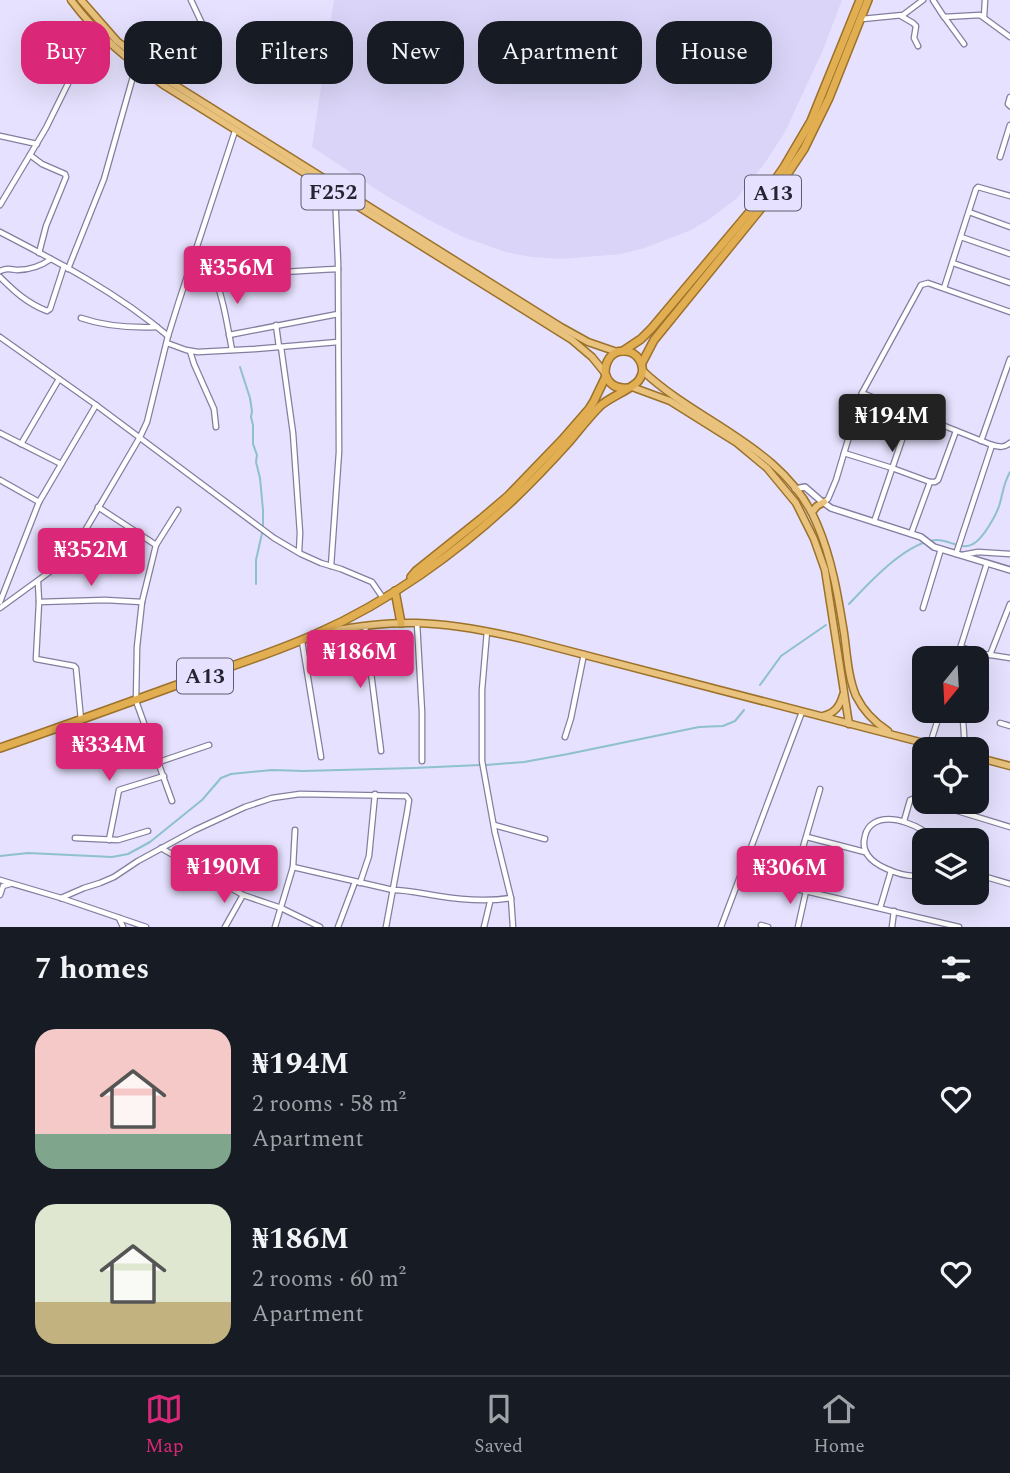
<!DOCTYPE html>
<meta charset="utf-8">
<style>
:root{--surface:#171b24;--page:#242831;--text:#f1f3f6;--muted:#9ea1a6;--line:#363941;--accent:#db2777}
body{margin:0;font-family:Spectral,serif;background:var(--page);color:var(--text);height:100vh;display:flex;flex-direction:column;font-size:26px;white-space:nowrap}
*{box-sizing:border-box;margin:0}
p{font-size:23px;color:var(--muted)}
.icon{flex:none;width:38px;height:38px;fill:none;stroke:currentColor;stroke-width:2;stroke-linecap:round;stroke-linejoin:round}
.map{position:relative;height:927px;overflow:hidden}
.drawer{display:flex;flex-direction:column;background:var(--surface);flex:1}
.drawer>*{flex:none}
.banner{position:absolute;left:21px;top:21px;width:970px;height:63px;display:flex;gap:14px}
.needle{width:46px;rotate:198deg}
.buttons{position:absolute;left:912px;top:646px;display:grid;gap:14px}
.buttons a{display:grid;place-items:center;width:77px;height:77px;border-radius:14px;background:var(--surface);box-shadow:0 7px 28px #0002;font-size:35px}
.price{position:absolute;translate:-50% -60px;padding:0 16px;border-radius:7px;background:var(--accent);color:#fff;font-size:23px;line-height:46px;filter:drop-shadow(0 2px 4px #0008)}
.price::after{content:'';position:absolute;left:50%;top:42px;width:21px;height:16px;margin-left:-10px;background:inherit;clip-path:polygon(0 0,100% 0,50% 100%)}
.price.active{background:#222;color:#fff}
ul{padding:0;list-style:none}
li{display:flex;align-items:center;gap:21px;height:175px;padding:0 35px}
li span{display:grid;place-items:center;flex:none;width:196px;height:140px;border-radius:21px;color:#555}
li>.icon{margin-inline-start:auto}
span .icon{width:84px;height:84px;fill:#fffc;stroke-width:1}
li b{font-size:30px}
h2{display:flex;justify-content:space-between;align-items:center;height:84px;padding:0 35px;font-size:30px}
.chip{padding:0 24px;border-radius:21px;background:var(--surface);box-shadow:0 7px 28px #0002;font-size:24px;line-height:63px}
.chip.active{background:var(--accent);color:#fff}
.dock{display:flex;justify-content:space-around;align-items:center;height:98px;border-top:2px solid var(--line);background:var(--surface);font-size:19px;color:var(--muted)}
.dock a{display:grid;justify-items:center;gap:4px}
.dock .active{color:var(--accent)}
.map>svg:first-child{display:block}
</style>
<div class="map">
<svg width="1010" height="927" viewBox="0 0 1010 927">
<rect width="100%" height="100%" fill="#e5e1fe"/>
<polygon fill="#dad5f8" points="334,0 842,0 823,50 785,132 765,163 736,199 708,220 691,230 645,248 621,254 562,259 531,257 506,252 463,237 427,219 385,195 312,147"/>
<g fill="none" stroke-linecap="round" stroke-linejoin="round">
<g stroke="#8ec0cd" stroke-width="2">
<polyline points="240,367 250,398 252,411 251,417 253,425 253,444 257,455 256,462 260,478 263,510 263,529 256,560 256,584"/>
<path d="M 849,604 C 869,583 906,542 936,540 C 948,539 962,551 973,544 C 983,539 997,514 1000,503 C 1003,492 1004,482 1010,472"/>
<polyline points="760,685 781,656 826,625"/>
<polyline points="486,765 524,762 568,754 699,727 723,726 735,721 744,710"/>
<polyline points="0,856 28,853 112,857 128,854 150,842 202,800 221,778 231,774 272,770 303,771 414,768 480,765"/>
</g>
<g stroke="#837e9f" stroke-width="7">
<g id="minor">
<polyline points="191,0 212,45"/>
<polyline points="933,0 944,17 980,15 1010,37"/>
<polyline points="901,16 913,23 916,26 914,38 918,46"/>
<polyline points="984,17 985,0"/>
<polyline points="945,18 964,44"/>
<polyline points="862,19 903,15 923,0"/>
<polyline points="1010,97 1008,104 1010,106"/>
<polyline points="0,136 37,144"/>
<polyline points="30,155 42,164 65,174 66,177 46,226 39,253"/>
<polyline points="1000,157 1010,125"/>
<polyline points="0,205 46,128 95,29"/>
<polyline points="969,212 1010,227"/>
<path d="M 0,232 C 58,262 118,293 168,336"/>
<polyline points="961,237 1010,254"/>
<polyline points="953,263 1010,283"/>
<path d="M 190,265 C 237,278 289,271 338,269"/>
<polyline points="68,269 104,179 136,66"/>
<path d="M 212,270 C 223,296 227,323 232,350"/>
<path d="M 0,271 C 7,268 10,269 17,270 C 30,270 41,266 51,259"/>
<path d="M 0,277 C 15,292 27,303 47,311 L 50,309 L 64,266"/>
<polyline points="944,288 976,189 978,187 1010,196"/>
<path d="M 81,318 C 104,326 131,328 157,327"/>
<polyline points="276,325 279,347"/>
<polyline points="229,335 338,314"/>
<polyline points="0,337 96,405 274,538 301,554 321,563 341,569 372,582 383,598"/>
<polyline points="167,343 186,350 198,352 255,349 338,342"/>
<polyline points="281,347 293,433 300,533 299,552"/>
<polyline points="190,351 194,364 214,409 216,427"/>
<path d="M 862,393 L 992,445 C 1000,447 1004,448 1010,443"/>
<polyline points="0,433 61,464"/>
<polyline points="981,441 1010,359"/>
<polyline points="21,444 59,379"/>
<polyline points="844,453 892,468 930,482"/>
<polyline points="0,480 39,502"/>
<polyline points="824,502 828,499 836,480 862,393 921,285 928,283 1010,312"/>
<polyline points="98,507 156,545"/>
<polyline points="874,522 911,413"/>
<polyline points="911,534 930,482 935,482 938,480 956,431"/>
<polyline points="956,554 992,445"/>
<polyline points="962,555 978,552 1010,554"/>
<polyline points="331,566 339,452 338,262 335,193"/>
<polyline points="38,582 39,602 36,659 74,666 76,668 81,720"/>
<polyline points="0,602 39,502 96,405"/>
<polyline points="39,602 105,600 142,602"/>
<polyline points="0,608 66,560 76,546 140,437 147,422 168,336 179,301 235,131"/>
<polyline points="923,608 941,549"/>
<polyline points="417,623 422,712 422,761"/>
<polyline points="365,626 381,751"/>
<polyline points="487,631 482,690 482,761 495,833 511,898 513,927"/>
<polyline points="302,641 321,757"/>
<polyline points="961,647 978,653 1010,658"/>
<polyline points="990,655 1010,604"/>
<polyline points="957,658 987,563"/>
<polyline points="965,710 963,720 965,749"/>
<polyline points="1000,723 1010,726"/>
<polyline points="565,737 571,718 584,654"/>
<polyline points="930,744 941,710"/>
<polyline points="159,762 209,745"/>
<polyline points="172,801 136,701 137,647 142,602 156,545 178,510"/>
<polyline points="928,802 1010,827"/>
<polyline points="904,821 910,800 915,798 924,800"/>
<polyline points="494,825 545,839"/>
<polyline points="807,837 865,852"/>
<polyline points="75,838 118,840 148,831"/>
<polyline points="109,840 119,790 164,776"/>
<polyline points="161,848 243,895 281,908 320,927"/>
<path d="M 293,867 L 393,890 C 409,890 423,894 438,896 C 462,900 486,902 511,898"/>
<polyline points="976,874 1010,884"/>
<path d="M 924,875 C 911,878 898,874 887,869 C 873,863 860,853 865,836 C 866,831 869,826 874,823 C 891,813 922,826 934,840"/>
<polyline points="741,876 959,927"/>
<polyline points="0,880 61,898 146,927"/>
<polyline points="360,883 369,856 375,794"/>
<polyline points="791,888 820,789"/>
<polyline points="0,895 3,886 10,884"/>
<polyline points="61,898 84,888 100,883 114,877 138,861 195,830 245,807 272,798 300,794 406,796 409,800 407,813 386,927"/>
<polyline points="880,908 891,871"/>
<polyline points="119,918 123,927"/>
<polyline points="761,925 768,927"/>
<polyline points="225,927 243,895"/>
<polyline points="275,927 293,867 295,830"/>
<polyline points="338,927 355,882"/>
<polyline points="484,927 490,902"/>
<polyline points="721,927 802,712"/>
<polyline points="798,927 806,891"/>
<polyline points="892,927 894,911"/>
</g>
</g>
<g stroke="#837e9f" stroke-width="8">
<polyline id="tertiary" points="795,489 805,487 820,500 831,508 921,537 934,547 1010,570"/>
</g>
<g stroke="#9c712a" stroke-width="9">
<g id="primary">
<path d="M 71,0 C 97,35 129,61 165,86 L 572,340 L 592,357 L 605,373"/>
<polyline points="81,0 117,41 167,80 561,327 588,342 617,352"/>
<path d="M 643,371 C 699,424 785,447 817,524 C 832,559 838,596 844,633 C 847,654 848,677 856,696 C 864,712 874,722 888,731"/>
<polyline points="632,387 670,401 737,443 767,468 796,503 814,539 825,570 849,724"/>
<polyline points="812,512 817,506 824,502"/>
<path d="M 324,632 C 355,627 386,622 417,623 C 456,624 494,632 531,641 L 947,749"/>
<path d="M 823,716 C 835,713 840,706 843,695"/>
<polyline points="976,757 1010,766"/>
</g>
</g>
<g stroke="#9c712a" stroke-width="10">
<g id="trunk">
<polyline points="623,351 641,339 652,328 768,190 784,167 811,121 860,0"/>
<polyline points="642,363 654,340 780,185 804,149 829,98 868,0"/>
<polyline points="411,577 416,571 481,519 508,496 562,440 589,409 594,401 606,376"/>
<polyline points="395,591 401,623"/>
<path d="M 0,748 C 58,728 116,707 174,686 C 222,669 272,654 318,633 C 388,602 458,552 514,499 C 533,481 551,462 569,442 C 579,430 589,417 600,406 C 610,397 634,388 639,380 C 648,368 638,350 623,351 C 611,351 605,362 605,373 C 608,384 616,389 627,388"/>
</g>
</g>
<use href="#minor" stroke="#fff" stroke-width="4.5"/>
<use href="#tertiary" stroke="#fff" stroke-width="5"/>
<use href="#primary" stroke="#e9c27d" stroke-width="6"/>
<use href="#trunk" stroke="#e2ae52" stroke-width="7"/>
</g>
<g text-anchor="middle" stroke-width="7" stroke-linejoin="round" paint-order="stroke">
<g fill="#e5e1fe" stroke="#5f5d6e" stroke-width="2">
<rect x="301.5" y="174.5" width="63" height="35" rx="5"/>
<rect x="745" y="175.5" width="56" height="35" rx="5"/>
<rect x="177" y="658.5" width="56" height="35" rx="5"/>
</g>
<g font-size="21" font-weight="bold" fill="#262431">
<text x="333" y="199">F252</text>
<text x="773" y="200">A13</text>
<text x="205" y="683">A13</text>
</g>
</g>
</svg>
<div class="buttons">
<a><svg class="needle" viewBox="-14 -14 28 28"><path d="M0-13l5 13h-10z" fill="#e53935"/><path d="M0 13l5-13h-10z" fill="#9ea1a6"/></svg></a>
<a><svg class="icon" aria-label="locate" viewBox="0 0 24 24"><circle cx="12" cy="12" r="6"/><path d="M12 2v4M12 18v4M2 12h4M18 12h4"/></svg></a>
<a><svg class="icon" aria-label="layers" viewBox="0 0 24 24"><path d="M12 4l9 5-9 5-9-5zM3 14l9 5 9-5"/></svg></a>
</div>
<b class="price" style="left:237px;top:306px">₦356M</b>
<b class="price active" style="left:892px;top:454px">₦194M</b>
<b class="price" style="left:91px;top:588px">₦352M</b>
<b class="price" style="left:360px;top:690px">₦186M</b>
<b class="price" style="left:109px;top:783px">₦334M</b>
<b class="price" style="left:224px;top:905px">₦190M</b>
<b class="price" style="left:790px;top:906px">₦306M</b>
<div class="banner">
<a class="chip active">Buy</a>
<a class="chip">Rent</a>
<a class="chip">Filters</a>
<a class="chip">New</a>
<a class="chip">Apartment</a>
<a class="chip">House</a>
</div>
</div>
<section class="drawer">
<h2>7 homes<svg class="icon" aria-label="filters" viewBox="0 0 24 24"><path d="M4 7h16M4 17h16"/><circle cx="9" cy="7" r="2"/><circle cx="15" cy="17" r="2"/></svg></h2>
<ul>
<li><span style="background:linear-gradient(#f6c9c9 75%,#7fa58c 0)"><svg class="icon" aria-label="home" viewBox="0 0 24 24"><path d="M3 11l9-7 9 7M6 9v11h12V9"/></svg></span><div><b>₦194M</b><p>2 rooms · 58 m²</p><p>Apartment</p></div><svg class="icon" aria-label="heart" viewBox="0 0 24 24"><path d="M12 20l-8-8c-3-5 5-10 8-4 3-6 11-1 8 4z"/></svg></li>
<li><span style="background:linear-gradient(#dfe7d0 70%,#c2b280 0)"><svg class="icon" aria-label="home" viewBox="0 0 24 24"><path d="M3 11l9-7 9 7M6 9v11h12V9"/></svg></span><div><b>₦186M</b><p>2 rooms · 60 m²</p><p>Apartment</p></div><svg class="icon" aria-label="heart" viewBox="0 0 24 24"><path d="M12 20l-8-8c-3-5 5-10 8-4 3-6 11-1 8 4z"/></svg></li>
</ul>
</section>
<nav class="dock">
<a class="active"><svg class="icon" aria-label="map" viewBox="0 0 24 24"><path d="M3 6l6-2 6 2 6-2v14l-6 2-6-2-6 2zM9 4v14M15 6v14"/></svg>Map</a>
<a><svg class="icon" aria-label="saved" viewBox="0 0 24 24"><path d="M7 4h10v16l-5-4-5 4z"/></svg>Saved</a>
<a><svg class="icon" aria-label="home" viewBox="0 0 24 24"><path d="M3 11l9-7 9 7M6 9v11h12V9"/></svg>Home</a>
</nav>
